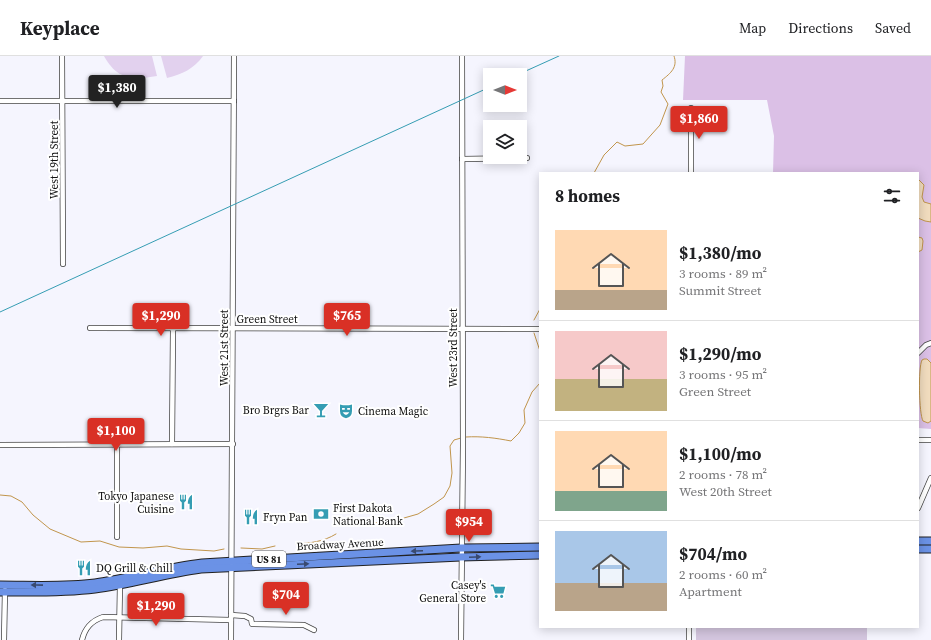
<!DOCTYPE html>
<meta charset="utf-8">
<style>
:root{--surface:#fff;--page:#f2f2f2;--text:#202124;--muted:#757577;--line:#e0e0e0;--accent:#d93025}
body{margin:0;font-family:"Source Serif 4",serif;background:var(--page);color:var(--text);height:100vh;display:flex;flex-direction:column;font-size:15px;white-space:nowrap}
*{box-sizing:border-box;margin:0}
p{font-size:13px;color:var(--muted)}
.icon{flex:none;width:22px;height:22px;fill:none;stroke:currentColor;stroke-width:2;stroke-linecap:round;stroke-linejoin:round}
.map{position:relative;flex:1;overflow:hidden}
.sheet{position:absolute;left:539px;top:116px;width:380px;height:456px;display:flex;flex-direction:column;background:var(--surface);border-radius:0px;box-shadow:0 2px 10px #0003}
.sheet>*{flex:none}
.needle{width:26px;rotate:90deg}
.controls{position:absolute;left:483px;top:12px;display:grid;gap:8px}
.controls a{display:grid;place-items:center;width:44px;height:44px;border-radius:0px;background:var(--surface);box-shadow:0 2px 10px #0003;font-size:20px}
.price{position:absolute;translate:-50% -34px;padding:0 9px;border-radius:4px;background:var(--accent);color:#fff;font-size:13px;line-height:26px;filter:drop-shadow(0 1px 2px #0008)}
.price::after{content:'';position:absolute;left:50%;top:24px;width:12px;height:9px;margin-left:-6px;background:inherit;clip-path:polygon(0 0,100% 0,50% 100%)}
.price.on{background:#222;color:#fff}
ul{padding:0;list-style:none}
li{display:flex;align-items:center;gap:12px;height:100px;padding:0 16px}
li+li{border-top:1px solid var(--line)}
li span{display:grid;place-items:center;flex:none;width:112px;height:80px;border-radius:0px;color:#555}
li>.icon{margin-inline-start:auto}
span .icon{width:48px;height:48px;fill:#fffc;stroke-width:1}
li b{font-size:17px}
h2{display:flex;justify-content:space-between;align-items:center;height:48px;padding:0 16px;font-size:17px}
header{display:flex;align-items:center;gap:24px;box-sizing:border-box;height:56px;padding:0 20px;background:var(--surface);border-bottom:1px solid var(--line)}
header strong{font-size:19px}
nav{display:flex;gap:22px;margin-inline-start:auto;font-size:14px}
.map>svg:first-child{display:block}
</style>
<header>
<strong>Keyplace</strong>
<nav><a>Map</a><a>Directions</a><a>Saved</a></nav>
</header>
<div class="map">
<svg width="931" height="584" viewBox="0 0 931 584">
<rect width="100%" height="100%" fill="#f5f5fe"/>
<polygon fill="#dbc0e6" points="685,0 931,0 931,373 918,372 918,117 773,117 774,80 767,44 683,44"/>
<rect fill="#d4c6df" x="696" y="571" width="171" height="13"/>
<g fill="#e2d1ee">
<path d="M 104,0 L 152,0 L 157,20 C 133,24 117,24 104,0 Z"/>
<path d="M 161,0 L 203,0 C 194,13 182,18 167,22 Z"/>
</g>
<g fill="#f1dcbe" stroke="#c1954c">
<polygon points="918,123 924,129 922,141 924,146 931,148 931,166 925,165 918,162"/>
<polygon points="918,181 922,182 923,185 922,194 918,196"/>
<path d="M 924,303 L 927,303 L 931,307 L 931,365 L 928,367 L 923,365 C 919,358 918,312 922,304 Z"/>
</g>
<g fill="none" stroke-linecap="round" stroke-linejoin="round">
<g stroke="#c1954c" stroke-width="1">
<path d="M 594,117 L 604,99 L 617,86 L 625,90 L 643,88 L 660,69 L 668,48 L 661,36 L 663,30 L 662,24 C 671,17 678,11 674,0"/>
<polyline points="534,264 540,253"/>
<polyline points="534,277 540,295"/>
<path d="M 466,381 C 481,380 496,382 511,385 L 519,377 L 525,367 L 524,354 L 532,336 L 540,327"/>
<polyline points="0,439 11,440 22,446 33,459 50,473 81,486 100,485 119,491 143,492 167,490 181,493 214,495 224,493"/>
<polyline points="353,468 362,466 379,467 404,462 418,458 434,448 444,441 450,430 452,417 450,390 454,384 461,382"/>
<path d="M 296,488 C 310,487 323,486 336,478"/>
<polyline points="241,492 262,493 275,490"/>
</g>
<g stroke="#434343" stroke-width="6">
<g id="minor">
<polyline points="62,0 63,208"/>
<polyline points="0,45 234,45"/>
<polyline points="462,103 527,102"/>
<polyline points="691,117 691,52"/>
<polyline points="90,272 540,273"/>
<polyline points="918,297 926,289 931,287"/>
<polyline points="918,384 931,384"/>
<polyline points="172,388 173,273"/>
<polyline points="0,389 233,388"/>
<polyline points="918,452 931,422"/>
<polyline points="117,481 117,388"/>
<polyline points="231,559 245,560 251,563 252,568 304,569 314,574"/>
<polyline points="4,584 5,534"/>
<path d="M 82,584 C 85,572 91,565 103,561 L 231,564"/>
<polyline points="119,584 120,528"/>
<polyline points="231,584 234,0"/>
<polyline points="461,584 463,389 462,0"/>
<polyline points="689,584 689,571"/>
</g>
</g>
<g stroke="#212121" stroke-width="9">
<g id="highway">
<polyline points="918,485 931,485"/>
<polyline points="918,493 931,493"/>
<path d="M 0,529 C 31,529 63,531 95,527 C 131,522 166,511 202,507 L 461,492 L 540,491"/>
<path d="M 0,536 C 31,536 64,537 95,533 C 131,528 165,518 201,513 L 461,501 L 540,499"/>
</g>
</g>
<use href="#minor" stroke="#fff" stroke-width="4.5"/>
<use href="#highway" stroke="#6b92e6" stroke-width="7"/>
<g stroke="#359db3" stroke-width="1">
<polyline points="517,19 559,0"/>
<polyline points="0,256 490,31"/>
</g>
</g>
<defs><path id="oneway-solid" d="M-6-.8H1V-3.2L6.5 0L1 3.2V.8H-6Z"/></defs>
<g fill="#394a70">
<use href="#oneway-solid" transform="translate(417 495) rotate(177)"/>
<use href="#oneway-solid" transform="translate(475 501) rotate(-2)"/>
<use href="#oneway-solid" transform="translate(303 508) rotate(-3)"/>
<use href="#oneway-solid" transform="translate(37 529) rotate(-179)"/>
</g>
<defs>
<g id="bar-bare" transform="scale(1.2)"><path d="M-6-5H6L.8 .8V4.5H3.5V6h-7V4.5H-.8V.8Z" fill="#359db3" stroke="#fff" stroke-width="2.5" paint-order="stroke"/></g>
<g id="theatre-bare" transform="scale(1.2)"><path d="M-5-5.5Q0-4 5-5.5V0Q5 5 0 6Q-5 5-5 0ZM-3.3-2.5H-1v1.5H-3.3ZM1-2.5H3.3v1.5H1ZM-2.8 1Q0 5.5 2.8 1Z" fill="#359db3" stroke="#fff" stroke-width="2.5" paint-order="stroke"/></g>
<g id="restaurant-bare" transform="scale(1.2)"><path d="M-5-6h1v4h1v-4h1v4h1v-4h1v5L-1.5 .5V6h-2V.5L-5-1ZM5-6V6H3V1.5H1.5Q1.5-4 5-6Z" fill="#359db3" stroke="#fff" stroke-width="2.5" paint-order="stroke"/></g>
<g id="bank-bare" transform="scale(1.2)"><path d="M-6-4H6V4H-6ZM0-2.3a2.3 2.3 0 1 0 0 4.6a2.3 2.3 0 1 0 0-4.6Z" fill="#359db3" stroke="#fff" stroke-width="2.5" paint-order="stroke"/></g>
<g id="supermarket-bare" transform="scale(1.2)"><path d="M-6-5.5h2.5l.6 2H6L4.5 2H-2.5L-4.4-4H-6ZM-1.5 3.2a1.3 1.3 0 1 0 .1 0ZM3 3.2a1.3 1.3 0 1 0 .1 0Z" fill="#359db3" stroke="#fff" stroke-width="2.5" paint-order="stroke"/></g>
</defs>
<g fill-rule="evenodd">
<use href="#bar-bare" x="321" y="354"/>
<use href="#theatre-bare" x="346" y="355"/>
<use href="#restaurant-bare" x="186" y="446"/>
<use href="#bank-bare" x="321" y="458"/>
<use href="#restaurant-bare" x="251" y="461"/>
<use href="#restaurant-bare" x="84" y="512"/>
<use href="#supermarket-bare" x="498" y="535"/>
</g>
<g text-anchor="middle" stroke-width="4" stroke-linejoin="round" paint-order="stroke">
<rect fill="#fff" stroke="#585858" stroke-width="1" x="252" y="495" width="34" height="16" rx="3"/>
<g font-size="10" font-weight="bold" fill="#101010">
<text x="269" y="507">US 81</text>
</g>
<g font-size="11" fill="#101010" stroke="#fff">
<text transform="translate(54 104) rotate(-90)" y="4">West 19th Street</text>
<text x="267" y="267">Green Street</text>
<text transform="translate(224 292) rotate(-90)" y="4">West 21st Street</text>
<text transform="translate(453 292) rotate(-90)" y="4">West 23rd Street</text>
<text transform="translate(340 488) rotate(-3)" y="4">Broadway Avenue</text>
</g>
<g font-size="11" fill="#101010" stroke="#fff" text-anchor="start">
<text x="309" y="358" text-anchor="end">Bro Brgrs Bar</text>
<text x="358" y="359">Cinema Magic</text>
<text x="174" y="444" text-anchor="end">Tokyo Japanese<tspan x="174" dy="13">Cuisine</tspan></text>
<text x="333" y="456">First Dakota<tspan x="333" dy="13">National Bank</tspan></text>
<text x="263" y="465">Fryn Pan</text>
<text x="96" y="516">DQ Grill &amp; Chill</text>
<text x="486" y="533" text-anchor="end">Casey's<tspan x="486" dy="13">General Store</tspan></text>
</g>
</g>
</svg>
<div class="controls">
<a><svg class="needle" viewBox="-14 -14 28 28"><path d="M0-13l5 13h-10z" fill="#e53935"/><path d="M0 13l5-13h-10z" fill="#757577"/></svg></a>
<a><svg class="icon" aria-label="layers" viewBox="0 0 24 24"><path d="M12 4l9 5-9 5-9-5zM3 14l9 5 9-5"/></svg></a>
</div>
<b class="price on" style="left:117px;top:53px">$1,380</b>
<b class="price" style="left:699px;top:84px">$1,860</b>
<b class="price" style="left:161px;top:281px">$1,290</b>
<b class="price" style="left:347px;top:281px">$765</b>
<b class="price" style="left:116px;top:396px">$1,100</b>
<b class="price" style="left:469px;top:487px">$954</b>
<b class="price" style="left:286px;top:560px">$704</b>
<b class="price" style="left:156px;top:571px">$1,290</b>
<section class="sheet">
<h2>8 homes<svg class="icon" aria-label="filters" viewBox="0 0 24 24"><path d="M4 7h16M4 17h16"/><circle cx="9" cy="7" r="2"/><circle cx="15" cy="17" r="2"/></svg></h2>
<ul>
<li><span style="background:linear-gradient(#ffd9b3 75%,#b9a48a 0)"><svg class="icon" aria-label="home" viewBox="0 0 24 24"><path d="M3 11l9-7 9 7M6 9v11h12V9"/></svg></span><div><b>$1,380/mo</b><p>3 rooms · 89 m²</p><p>Summit Street</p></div></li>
<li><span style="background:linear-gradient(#f6c9c9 60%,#c2b280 0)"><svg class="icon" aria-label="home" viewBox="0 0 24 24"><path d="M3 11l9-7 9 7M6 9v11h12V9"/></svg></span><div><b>$1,290/mo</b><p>3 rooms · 95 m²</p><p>Green Street</p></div></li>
<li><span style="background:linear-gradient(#ffd9b3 75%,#7fa58c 0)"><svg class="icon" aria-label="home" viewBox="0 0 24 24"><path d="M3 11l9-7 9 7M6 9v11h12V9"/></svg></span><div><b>$1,100/mo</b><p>2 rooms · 78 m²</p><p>West 20th Street</p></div></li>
<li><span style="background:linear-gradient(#a9c7e8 65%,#b9a48a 0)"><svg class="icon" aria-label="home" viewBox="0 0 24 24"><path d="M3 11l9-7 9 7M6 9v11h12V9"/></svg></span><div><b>$704/mo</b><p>2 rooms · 60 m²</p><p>Apartment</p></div></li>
</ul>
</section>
</div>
